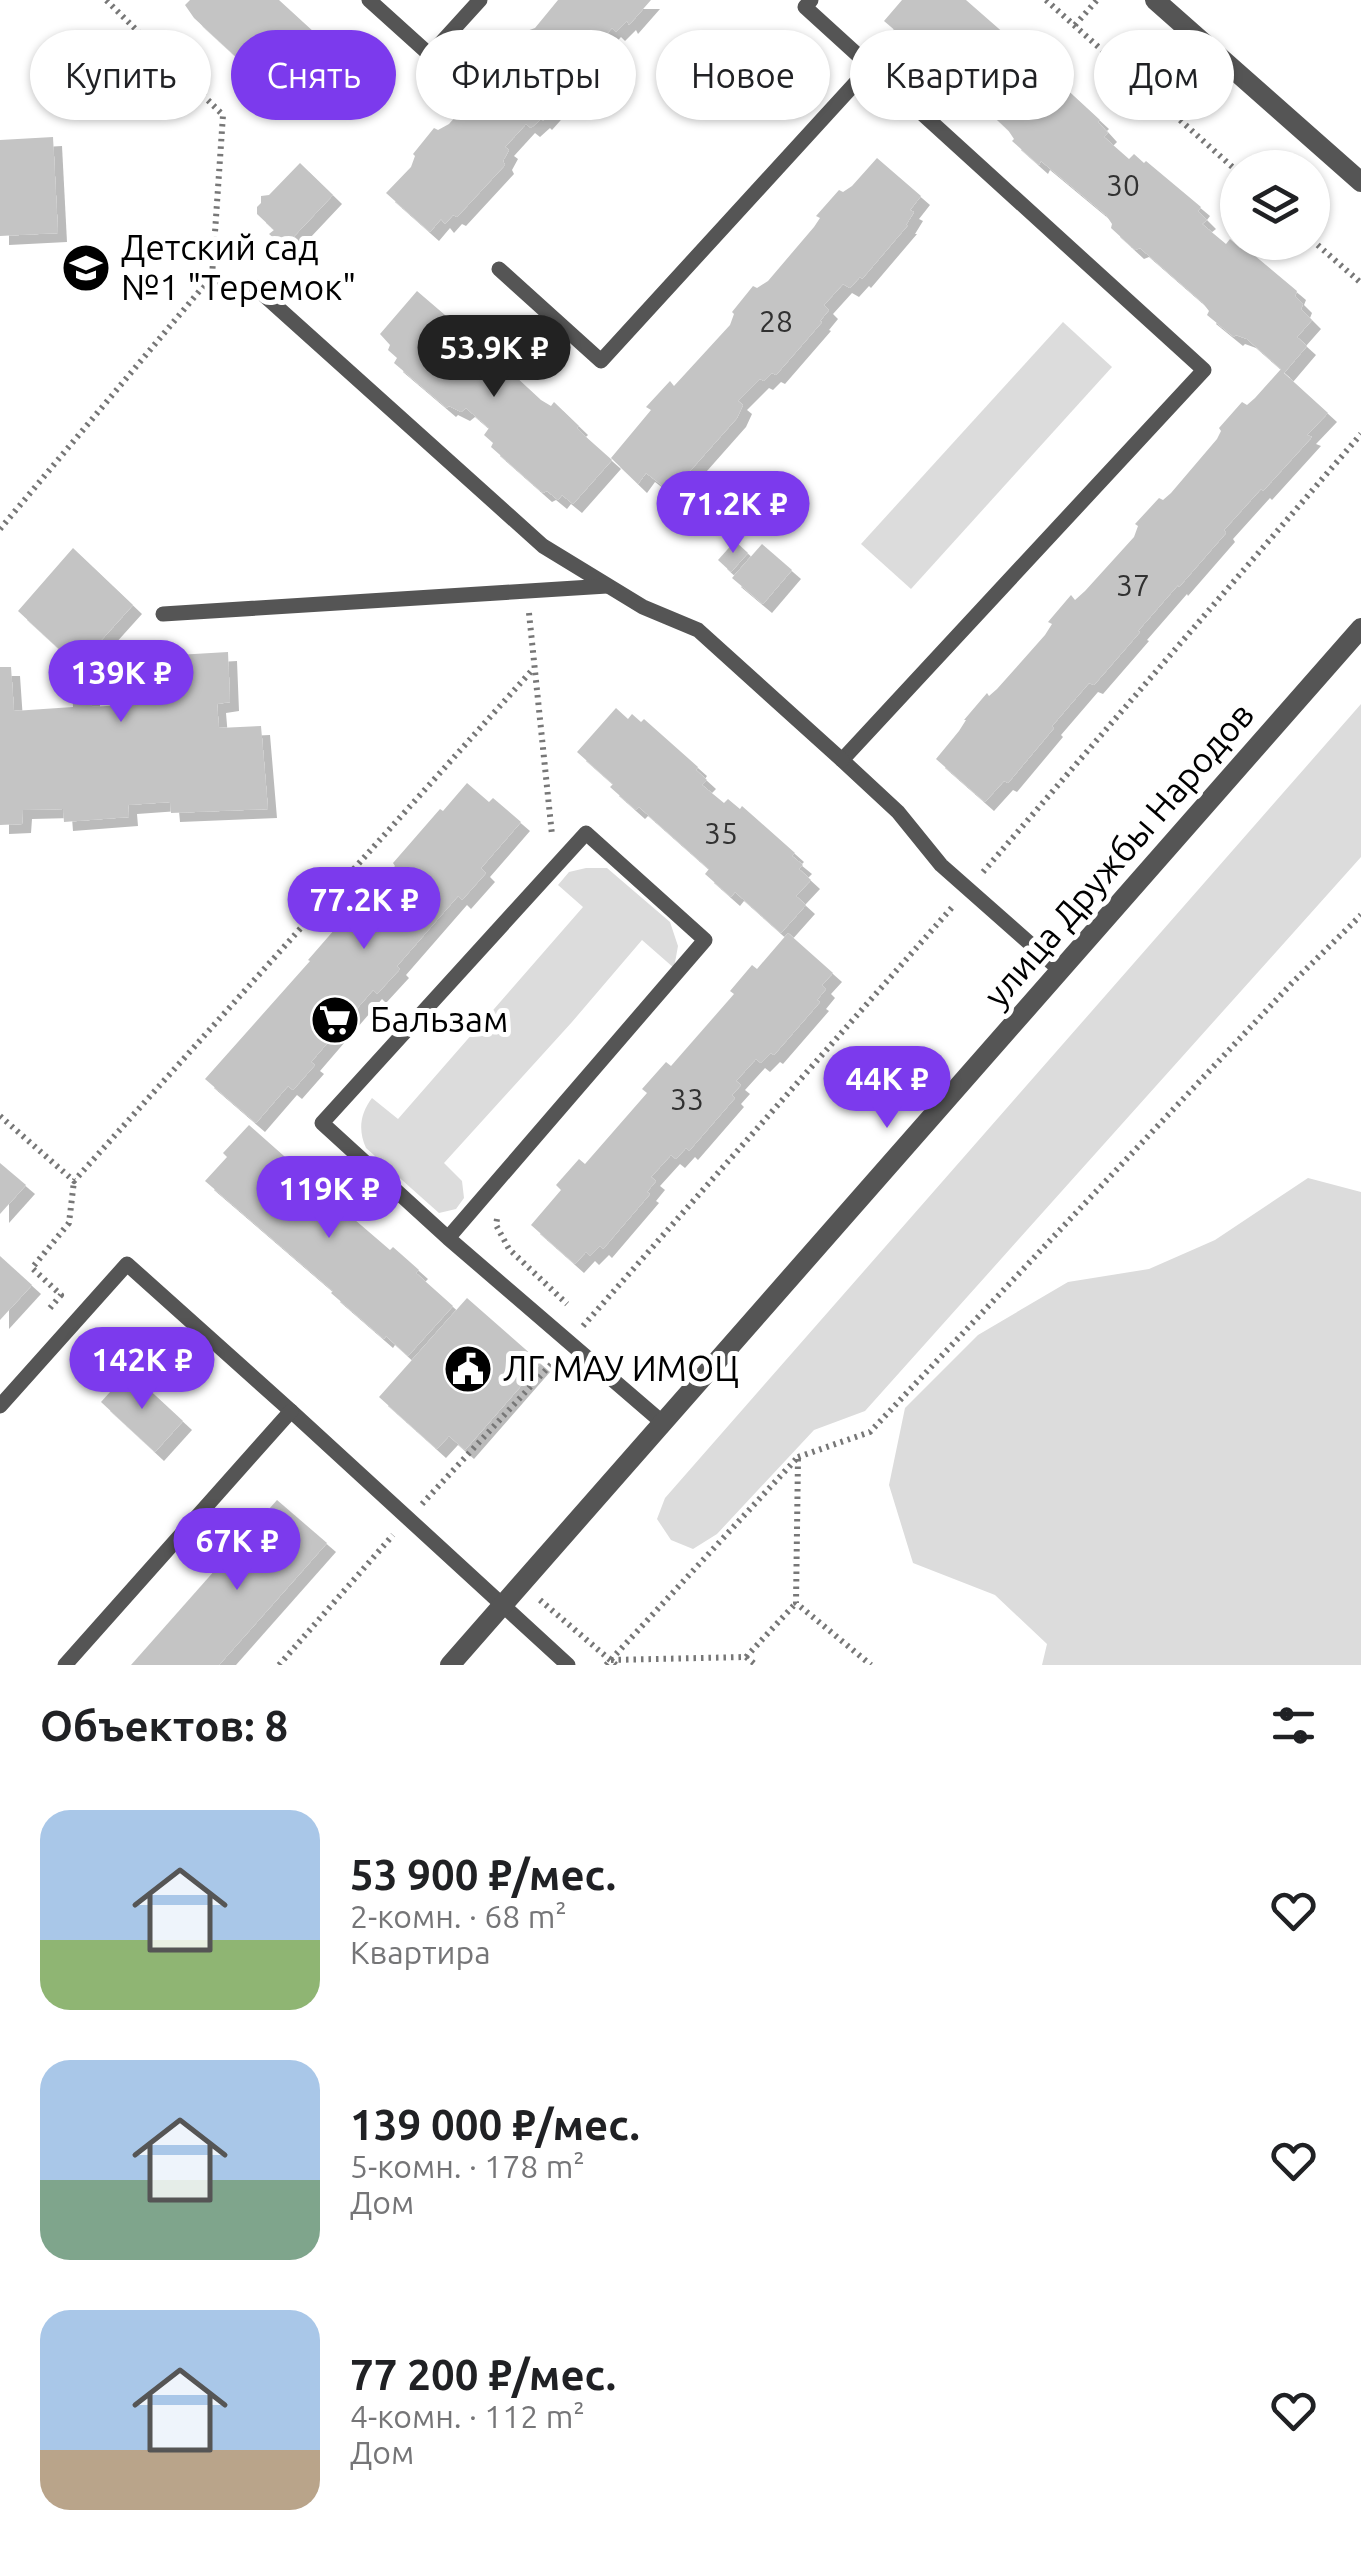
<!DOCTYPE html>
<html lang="ru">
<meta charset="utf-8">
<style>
:root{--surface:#fff;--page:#f6f6f6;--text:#202124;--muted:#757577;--accent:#7c3aed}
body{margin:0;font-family:Ubuntu,sans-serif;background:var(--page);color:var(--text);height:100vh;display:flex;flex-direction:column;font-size:38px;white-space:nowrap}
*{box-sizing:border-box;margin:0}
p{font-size:32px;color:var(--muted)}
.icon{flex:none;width:55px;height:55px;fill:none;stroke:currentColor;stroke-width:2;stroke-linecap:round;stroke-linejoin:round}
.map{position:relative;height:1665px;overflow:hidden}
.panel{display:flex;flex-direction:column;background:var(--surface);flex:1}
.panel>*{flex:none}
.top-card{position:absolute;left:30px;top:30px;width:1302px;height:90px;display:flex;gap:20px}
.buttons{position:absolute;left:1220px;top:150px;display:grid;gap:20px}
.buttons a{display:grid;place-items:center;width:110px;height:110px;border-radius:50%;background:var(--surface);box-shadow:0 2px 8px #0004;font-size:50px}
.price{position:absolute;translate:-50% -85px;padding:0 22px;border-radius:35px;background:var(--accent);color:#fff;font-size:32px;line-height:65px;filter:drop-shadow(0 2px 5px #0008)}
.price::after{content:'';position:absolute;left:50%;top:60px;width:30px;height:22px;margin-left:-15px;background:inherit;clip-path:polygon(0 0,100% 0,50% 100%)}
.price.current{background:#222;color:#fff}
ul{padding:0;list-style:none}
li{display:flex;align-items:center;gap:30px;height:250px;padding:0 40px}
li span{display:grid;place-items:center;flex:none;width:280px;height:200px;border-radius:30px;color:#555}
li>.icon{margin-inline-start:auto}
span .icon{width:120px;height:120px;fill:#fffc;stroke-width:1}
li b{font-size:42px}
h2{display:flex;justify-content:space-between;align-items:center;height:120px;padding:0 40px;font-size:42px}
.tag{padding:0 35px;border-radius:45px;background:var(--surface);box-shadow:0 2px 8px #0004;font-size:35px;line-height:90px}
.tag.current{background:var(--accent);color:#fff}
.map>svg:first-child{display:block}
</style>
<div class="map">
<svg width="1361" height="1665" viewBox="0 0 1361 1665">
<defs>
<filter id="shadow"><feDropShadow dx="9" dy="9" stdDeviation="0" flood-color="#0004"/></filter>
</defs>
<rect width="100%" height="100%" fill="#fff"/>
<g fill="#dcdcdc">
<polygon points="1063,322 1112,367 911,589 861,544"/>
<polygon points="1361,704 1361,857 865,1411 814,1430 717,1534 693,1549 671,1540 657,1519 665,1498"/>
<path d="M 586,868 L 607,868 L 670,922 L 678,946 L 674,968 L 642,940 L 572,1022 L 444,1163 L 462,1181 L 464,1198 L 456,1209 L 439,1213 L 366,1148 C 358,1130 360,1114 372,1098 L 398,1119 L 583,907 L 558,885 L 569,872 Z"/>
<polygon points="1308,1178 1361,1192 1361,1665 1042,1665 1047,1644 995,1595 913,1563 889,1485 905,1408 978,1335 1068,1282 1149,1269 1215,1240"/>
</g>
<g fill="#c4c4c4" filter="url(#shadow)">
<polygon points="190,0 279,0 315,33 276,77 265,66 261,70 248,64 246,66 194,18 185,5"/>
<polygon points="558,0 651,0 629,25 627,21 616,32 612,28 593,49 598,54 589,65 591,67 543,121 541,119 531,128 526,124 505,147 509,150 503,161 505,165 457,217 453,215 445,224 441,219 430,232 386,193 411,167 415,156 413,154 434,128 438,130 449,124 495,72 501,59 499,56 520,30 524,32 535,28"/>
<polygon points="902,0 966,0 1006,35 1004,37 1012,48 1008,52 1031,72 1033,68 1045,76 1048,72 1100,120 1098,122 1108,133 1104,137 1129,159 1134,154 1144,163 1146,161 1201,207 1198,211 1207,220 1202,224 1226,244 1230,239 1240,248 1242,245 1297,291 1295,296 1303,304 1301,309 1312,320 1297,337 1307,346 1284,373 1328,413 1307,435 1312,437 1263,491 1261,489 1224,530 1226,533 1179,587 1178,585 1138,631 1140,632 1094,685 1089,683 1052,726 1054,728 1008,783 1004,781 985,802 936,759 959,731 966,720 964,720 987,693 989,696 997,689 1045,635 1052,624 1048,622 1071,595 1075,600 1085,591 1134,537 1138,526 1135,524 1159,498 1163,500 1171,493 1217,439 1221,431 1219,428 1242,402 1247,405 1255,398 1281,369 1247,339 1236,335 1234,337 1207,315 1209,311 1202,302 1140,248 1135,250 1111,228 1112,224 1106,215 1041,161 1039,165 1012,141 1014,139 1008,130 955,80 945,76 943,80 918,55 920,52 911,44 884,21"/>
<polygon points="53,137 58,233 0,236 0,140"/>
<polygon points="877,158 921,196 910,210 914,212 906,225 908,225 862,279 860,277 850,288 843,284 824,305 829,310 820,321 822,322 776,375 772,373 764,381 760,379 738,401 743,405 737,418 690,471 678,479 674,475 663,486 646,473 638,484 611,458 651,410 646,407 670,381 674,386 730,325 734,314 732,312 753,286 757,288 768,281 814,227 820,218 816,216 839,190 843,192 852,186"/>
<polygon points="300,163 333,195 284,247 269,234 274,230 257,214 257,207 261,203 261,196 269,195"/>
<polygon points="417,291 445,315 455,321 457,317 483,341 480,343 489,352 541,400 551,406 554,402 579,426 577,428 585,436 612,460 573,504 562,495 558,500 547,491 543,493 491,447 493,443 484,435 489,428 466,408 461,412 449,406 447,408 394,363 397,358 388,350 390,345 380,334"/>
<polygon points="735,541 748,553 731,572 718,560"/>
<polygon points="762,544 792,570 763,604 732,578"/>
<polygon points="73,548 133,605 87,656 92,707 165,702 160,656 228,652 230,702 217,704 219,728 261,726 268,809 171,813 170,802 128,805 129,817 64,822 63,809 23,810 22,824 0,825 0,667 11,667 14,711 73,707 70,659 18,611"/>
<polygon points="616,708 628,719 632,714 641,722 644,719 698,767 696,770 707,780 702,785 724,803 728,799 740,809 742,806 795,853 792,856 803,865 799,869 811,880 796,896 806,905 781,933 735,892 731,897 705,874 709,869 639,807 636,810 610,787 613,784 577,752"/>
<polygon points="467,783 489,802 493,798 521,822 481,868 486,873 462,900 458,896 397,966 400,969 377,994 373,990 311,1062 315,1065 293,1090 288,1086 256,1123 205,1079 310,961 308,960 355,906 358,909 395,866 393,863 440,809 443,811"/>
<polygon points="788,933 833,973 822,985 826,989 817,1000 820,1002 774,1055 771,1053 761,1063 756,1059 736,1081 741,1085 732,1095 735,1098 689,1151 686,1148 676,1159 671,1155 651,1177 656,1181 647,1192 650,1194 603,1249 600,1246 590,1256 586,1252 575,1264 531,1225 561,1190 556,1185 579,1159 585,1164 647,1093 642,1089 666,1062 671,1066 734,994 730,991 752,965 757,969"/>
<polygon points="249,1125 293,1164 296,1161 323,1185 319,1189 390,1250 393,1247 419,1270 416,1273 453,1306 408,1356 386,1336 384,1339 331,1293 333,1291 205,1181 227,1157 223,1153"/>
<polygon points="0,1163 26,1185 0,1214"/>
<polygon points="0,1256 32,1285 0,1320"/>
<polygon points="467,1298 541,1363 465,1450 449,1436 437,1449 379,1397"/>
<polygon points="129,1371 183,1421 155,1452 101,1402"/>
<polygon points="277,1500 327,1543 219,1665 131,1665"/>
</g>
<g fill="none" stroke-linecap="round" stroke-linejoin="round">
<g stroke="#777" stroke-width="6" stroke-dasharray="2.5 5" stroke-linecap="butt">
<polyline points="1046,0 1238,172"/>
<polyline points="1075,25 1097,0"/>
<polyline points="1312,240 1361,283"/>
<polyline points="212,276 233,295"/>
<polyline points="0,529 212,276 223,115 106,0"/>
<polyline points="529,613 552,835"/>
<polyline points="983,872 1361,434"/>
<polyline points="0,1116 74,1181 534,668"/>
<polyline points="497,1219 496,1225 509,1249 567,1304"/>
<polyline points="50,1308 61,1295 32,1268 69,1223 74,1181"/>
<polyline points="583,1326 955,904"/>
<polyline points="798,1457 870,1432 1292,983 1361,915"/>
<polyline points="422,1504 556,1359"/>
<polyline points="540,1600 616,1665"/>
<polyline points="746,1657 796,1603"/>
<polyline points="611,1660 746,1657 756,1665"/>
<polyline points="279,1665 393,1535"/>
<polyline points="606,1665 798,1457 796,1603 871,1665"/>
</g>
<g stroke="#555" stroke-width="15">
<polyline points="369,0 430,55 480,0"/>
<polyline points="811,0 805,7 1204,370 842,760 898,812 941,865 1061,971"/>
<polyline points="499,269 601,361 870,67"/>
<polyline points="255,287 543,546 643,607 698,630 842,760"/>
<polyline points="163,614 607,586"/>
<polyline points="448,1238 705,940 586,833 322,1123 448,1238 663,1423"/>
<polyline points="0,1406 127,1264 291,1411 568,1665"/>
<polyline points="65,1665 291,1411"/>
</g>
<g stroke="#555" stroke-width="20">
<polyline points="1155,0 1361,182"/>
<polyline points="450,1665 1361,628"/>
</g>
</g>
<defs>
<g id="school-disc" transform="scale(2.5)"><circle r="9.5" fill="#000" stroke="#fff"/><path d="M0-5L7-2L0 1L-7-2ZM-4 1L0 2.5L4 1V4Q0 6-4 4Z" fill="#fff"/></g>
<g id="supermarket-disc" transform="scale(2.5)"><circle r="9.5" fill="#000" stroke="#fff"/><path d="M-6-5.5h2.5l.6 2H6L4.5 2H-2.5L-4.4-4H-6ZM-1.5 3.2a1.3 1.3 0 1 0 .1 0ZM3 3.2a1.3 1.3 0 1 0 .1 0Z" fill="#fff"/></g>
<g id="civic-disc" transform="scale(2.5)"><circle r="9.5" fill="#000" stroke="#fff"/><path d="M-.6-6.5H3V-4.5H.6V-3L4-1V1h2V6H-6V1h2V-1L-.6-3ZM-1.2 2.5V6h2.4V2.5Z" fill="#fff"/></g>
</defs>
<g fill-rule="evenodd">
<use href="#school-disc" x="86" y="268"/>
<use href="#supermarket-disc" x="335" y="1020"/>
<use href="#civic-disc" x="468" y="1369"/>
</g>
<g text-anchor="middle" stroke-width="10" stroke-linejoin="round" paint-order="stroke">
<g font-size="30" fill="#313131">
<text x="1123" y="196">30</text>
<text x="776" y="332">28</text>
<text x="1133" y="596">37</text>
<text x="721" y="844">35</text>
<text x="687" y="1110">33</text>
</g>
<g font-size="35" fill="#000" stroke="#fff" text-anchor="start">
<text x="121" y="260">Детский сад<tspan x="121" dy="40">№1 "Теремок"</tspan></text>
<text x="370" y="1032">Бальзам</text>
<text x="503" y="1381">ЛГ МАУ ИМОЦ</text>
</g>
<g font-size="35" fill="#000" stroke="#fff">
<text transform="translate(1119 855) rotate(-49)" y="12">улица Дружбы Народов</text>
</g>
</g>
</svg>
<div class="buttons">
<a><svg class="icon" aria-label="layers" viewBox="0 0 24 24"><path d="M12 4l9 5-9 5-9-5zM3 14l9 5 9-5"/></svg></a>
</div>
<b class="price current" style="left:494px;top:400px">53.9K ₽</b>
<b class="price" style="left:733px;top:556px">71.2K ₽</b>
<b class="price" style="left:121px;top:725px">139K ₽</b>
<b class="price" style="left:364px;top:952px">77.2K ₽</b>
<b class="price" style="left:887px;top:1131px">44K ₽</b>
<b class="price" style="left:329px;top:1241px">119K ₽</b>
<b class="price" style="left:142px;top:1412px">142K ₽</b>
<b class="price" style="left:237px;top:1593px">67K ₽</b>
<div class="top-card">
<a class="tag">Купить</a>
<a class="tag current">Снять</a>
<a class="tag">Фильтры</a>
<a class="tag">Новое</a>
<a class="tag">Квартира</a>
<a class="tag">Дом</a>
</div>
</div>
<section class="panel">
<h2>Объектов: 8<svg class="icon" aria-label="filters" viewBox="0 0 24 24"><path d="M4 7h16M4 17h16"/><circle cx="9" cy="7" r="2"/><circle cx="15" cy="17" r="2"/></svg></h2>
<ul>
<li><span style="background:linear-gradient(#a9c7e8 65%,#8fb573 0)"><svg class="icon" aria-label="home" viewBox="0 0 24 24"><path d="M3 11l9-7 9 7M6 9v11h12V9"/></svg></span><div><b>53 900 ₽/мес.</b><p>2-комн. · 68 m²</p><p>Квартира</p></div><svg class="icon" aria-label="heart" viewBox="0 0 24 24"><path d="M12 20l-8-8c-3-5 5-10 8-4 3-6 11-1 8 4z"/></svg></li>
<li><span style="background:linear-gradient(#a9c7e8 60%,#7fa58c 0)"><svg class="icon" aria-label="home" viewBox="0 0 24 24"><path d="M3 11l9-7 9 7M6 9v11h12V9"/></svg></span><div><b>139 000 ₽/мес.</b><p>5-комн. · 178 m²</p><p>Дом</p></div><svg class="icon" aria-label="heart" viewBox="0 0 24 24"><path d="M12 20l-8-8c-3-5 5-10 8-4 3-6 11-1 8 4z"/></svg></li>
<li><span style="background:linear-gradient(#a9c7e8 70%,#b9a48a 0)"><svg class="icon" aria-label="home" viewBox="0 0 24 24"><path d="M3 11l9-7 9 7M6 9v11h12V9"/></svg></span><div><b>77 200 ₽/мес.</b><p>4-комн. · 112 m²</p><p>Дом</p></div><svg class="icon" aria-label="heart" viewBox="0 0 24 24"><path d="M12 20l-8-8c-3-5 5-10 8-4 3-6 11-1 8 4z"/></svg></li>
</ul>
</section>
